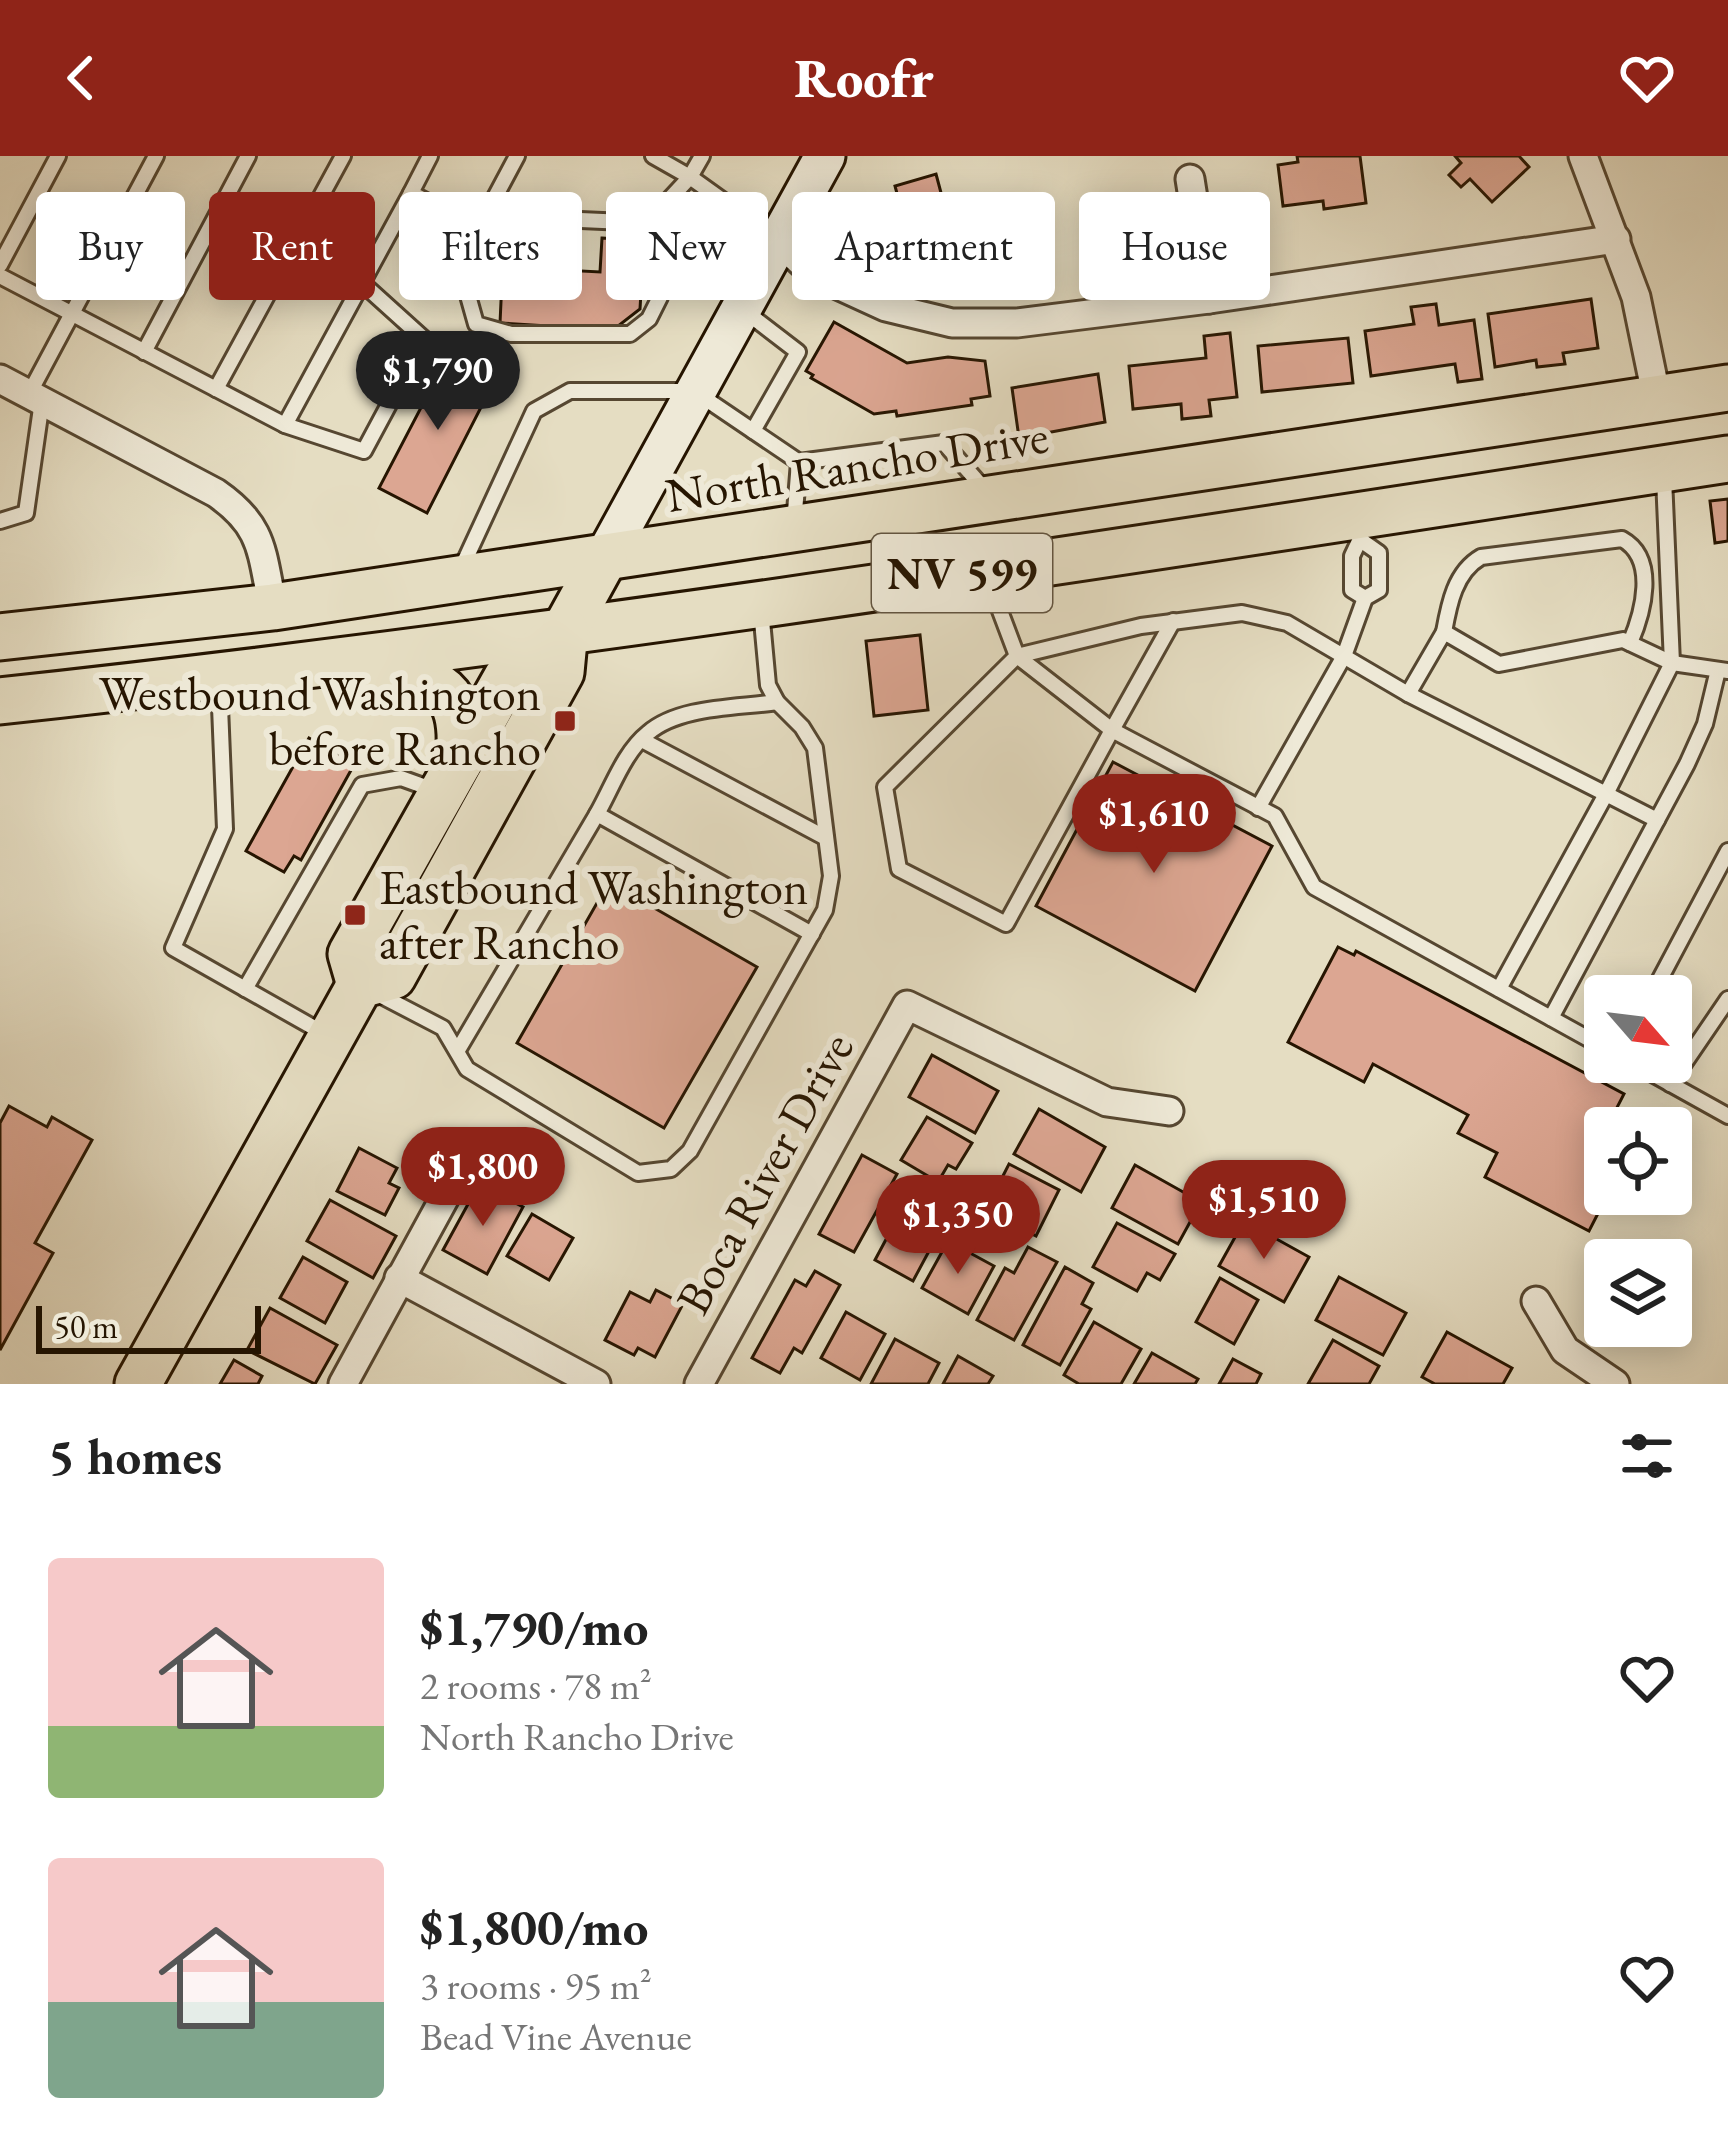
<!DOCTYPE html>
<meta charset="utf-8">
<style>
:root{--surface:#fff;--page:#f6f6f6;--text:#222;--muted:#767676;--accent:#8f2418}
body{margin:0;font-family:"EB Garamond",serif;background:var(--page);color:var(--text);height:100vh;display:flex;flex-direction:column;font-size:45px;white-space:nowrap}
*{box-sizing:border-box;margin:0}
p{font-size:39px;color:var(--muted)}
.icon{flex:none;width:66px;height:66px;fill:none;stroke:currentColor;stroke-width:2;stroke-linecap:round;stroke-linejoin:round}
.map{position:relative;height:1228px;overflow:hidden}
.panel{display:flex;flex-direction:column;background:var(--surface);flex:1}
.panel>*{flex:none}
.guide{position:absolute;left:36px;top:36px;width:1656px;height:108px;display:flex;gap:24px}
.needle{width:78px;rotate:118deg}
.buttons{position:absolute;left:1584px;top:819px;display:grid;gap:24px}
.buttons a{display:grid;place-items:center;width:108px;height:108px;border-radius:12px;background:var(--surface);box-shadow:0 6px 30px #0003;font-size:60px}
.scale{position:absolute;left:36px;bottom:30px;width:225px;box-sizing:border-box;padding-left:12px;border:6px solid #261501;border-top:0;font-size:33px;line-height:42px;white-space:nowrap;color:#261501;-webkit-text-stroke:9px #eee9d7;paint-order:stroke}
.price{position:absolute;translate:-50% -102px;padding:0 27px;border-radius:42px;background:var(--accent);color:#fff;font-size:39px;line-height:78px;filter:drop-shadow(0 3px 6px #0008)}
.price::after{content:'';position:absolute;left:50%;top:72px;width:36px;height:27px;margin-left:-18px;background:inherit;clip-path:polygon(0 0,100% 0,50% 100%)}
.price.active{background:#222;color:#fff}
ul{padding:0;list-style:none}
li{display:flex;align-items:center;gap:36px;height:300px;padding:0 48px}
li span{display:grid;place-items:center;flex:none;width:336px;height:240px;border-radius:12px;color:#555}
li>.icon{margin-inline-start:auto}
span .icon{width:144px;height:144px;fill:#fffc;stroke-width:1}
li b{font-size:51px}
h2{display:flex;justify-content:space-between;align-items:center;height:144px;padding:0 48px;font-size:51px}
.pill{padding:0 42px;border-radius:12px;background:var(--surface);box-shadow:0 6px 30px #0003;font-size:42px;line-height:108px}
.pill.active{background:var(--accent);color:#fff}
header{display:flex;justify-content:space-between;align-items:center;height:156px;padding:0 48px;background:var(--accent);color:#fff;font-size:54px;font-weight:800}
.map>svg:first-child{display:block}
</style>
<header><svg class="icon" aria-label="back" viewBox="0 0 24 24"><path d="M15 5l-7 7 7 7"/></svg>Roofr<svg class="icon" aria-label="heart" viewBox="0 0 24 24"><path d="M12 20l-8-8c-3-5 5-10 8-4 3-6 11-1 8 4z"/></svg></header>
<div class="map">
<svg width="1728" height="1228" viewBox="0 0 1728 1228">
<rect width="100%" height="100%" fill="#e5ddc2"/>
<filter id="stains"><feTurbulence type="fractalNoise" baseFrequency=".00167" numOctaves="4"/><feColorMatrix values="0 0 0 0 .2 0 0 0 0 .09 0 0 0 0 .02 0 0 0 .5 -.17"/></filter>
<radialGradient id="worn" r=".72"><stop offset=".6" stop-color="#630" stop-opacity="0"/><stop offset="1" stop-color="#630" stop-opacity=".3"/></radialGradient>
<g fill="#dca692" stroke="#261501" stroke-width="3">
<polygon points="1297,0 1360,0 1366,47 1324,53 1323,45 1283,50 1278,9 1298,6"/>
<polygon points="1455,0 1519,0 1529,11 1492,46 1470,23 1461,31 1449,19 1461,7"/>
<polygon points="936,18 957,97 916,109 895,30"/>
<polygon points="602,82 644,85 640,153 613,174 500,167 502,124 562,127 563,114 600,116"/>
<polygon points="1591,143 1598,192 1563,197 1565,208 1537,211 1536,204 1495,211 1488,158"/>
<polygon points="1436,148 1439,169 1474,164 1482,223 1458,226 1455,208 1371,220 1365,175 1414,168 1411,151"/>
<polygon points="834,166 907,207 948,201 985,205 990,240 971,243 972,249 897,260 896,255 874,258 811,222 813,219 806,215"/>
<polygon points="1230,177 1237,241 1209,244 1211,260 1182,263 1181,248 1133,253 1129,210 1206,202 1204,180"/>
<polygon points="1348,182 1353,227 1262,236 1258,190"/>
<polygon points="450,196 497,220 427,357 379,332"/>
<polygon points="1098,218 1105,266 1019,282 1012,232"/>
<polygon points="1728,343 1728,385 1715,387 1710,345"/>
<polygon points="920,479 928,554 874,560 866,485"/>
<polygon points="309,582 355,607 301,704 294,700 284,716 246,695"/>
<polygon points="1113,606 1272,690 1195,835 1036,750"/>
<polygon points="609,726 757,811 664,972 517,887"/>
<polygon points="1338,791 1354,799 1356,795 1624,938 1592,1000 1605,1008 1605,1038 1608,1038 1589,1075 1485,1021 1497,997 1458,977 1468,959 1373,908 1364,926 1288,886"/>
<polygon points="932,899 998,935 975,977 909,941"/>
<polygon points="9,950 47,971 52,961 92,984 35,1087 53,1097 0,1194 0,967"/>
<polygon points="1039,953 1105,991 1081,1036 1014,998"/>
<polygon points="927,961 972,987 956,1013 948,1009 938,1026 901,1004"/>
<polygon points="359,992 397,1012 389,1027 399,1032 385,1059 337,1035"/>
<polygon points="862,999 897,1018 854,1096 819,1078"/>
<polygon points="1009,1008 1059,1034 1036,1080 985,1055"/>
<polygon points="1135,1009 1201,1046 1178,1088 1112,1052"/>
<polygon points="479,1028 523,1051 487,1118 443,1094"/>
<polygon points="330,1044 396,1080 373,1122 307,1085"/>
<polygon points="532,1058 573,1082 549,1124 507,1100"/>
<polygon points="898,1061 936,1082 913,1125 875,1104"/>
<polygon points="1244,1065 1309,1101 1284,1146 1219,1110"/>
<polygon points="1117,1067 1175,1098 1160,1124 1147,1117 1137,1135 1093,1111"/>
<polygon points="948,1085 994,1110 968,1158 922,1132"/>
<polygon points="1028,1091 1057,1106 1014,1184 977,1164 1005,1112 1014,1117"/>
<polygon points="303,1101 347,1126 325,1167 280,1142"/>
<polygon points="1065,1111 1093,1127 1082,1148 1091,1153 1060,1209 1023,1189"/>
<polygon points="815,1115 840,1129 802,1197 794,1192 780,1217 752,1202 795,1124 806,1130"/>
<polygon points="1339,1121 1406,1157 1383,1199 1316,1164"/>
<polygon points="1220,1122 1258,1144 1234,1188 1196,1166"/>
<polygon points="656,1134 683,1148 655,1201 638,1192 634,1199 605,1184 630,1136 650,1146"/>
<polygon points="270,1152 337,1189 315,1228 247,1194"/>
<polygon points="846,1156 885,1178 860,1224 821,1202"/>
<polygon points="1094,1166 1141,1193 1121,1228 1079,1228 1064,1219"/>
<polygon points="1447,1176 1512,1212 1503,1228 1435,1228 1422,1221"/>
<polygon points="895,1183 939,1207 928,1228 871,1228"/>
<polygon points="1333,1184 1379,1210 1369,1228 1308,1228"/>
<polygon points="1152,1197 1198,1223 1195,1228 1134,1228"/>
<polygon points="958,1200 993,1220 988,1228 943,1228"/>
<polygon points="1233,1203 1261,1218 1256,1228 1219,1228"/>
<polygon points="234,1204 262,1220 258,1228 220,1228"/>
</g>
<g fill="none" stroke-linecap="round" stroke-linejoin="round">
<g stroke="#564731" stroke-width="20">
<g id="service">
<polyline points="430,0 411,37 450,58 625,66 651,63 690,21 702,0"/>
<polyline points="653,0 690,21 778,84"/>
<polyline points="464,59 456,97 476,168 511,178 630,178 649,163 660,141 659,54"/>
<polyline points="485,60 517,0"/>
<polyline points="0,109 58,0"/>
<polyline points="0,120 285,269 411,37"/>
<polyline points="746,156 798,196 753,275"/>
<polyline points="144,196 248,0"/>
<polyline points="216,233 343,0"/>
<polyline points="29,238 156,0"/>
<polyline points="285,269 364,295 424,183 362,127"/>
<polyline points="0,365 26,357 42,245"/>
<polyline points="794,368 799,306 944,287 986,335"/>
<polyline points="1361,381 1352,400 1352,434 1365,442"/>
<polyline points="461,413 534,255 570,235 694,235 799,306"/>
<polyline points="988,423 1017,500 1112,574 1173,465"/>
<path d="M 1444,476 C 1449,448 1455,416 1481,401 L 1622,383 C 1658,403 1643,457 1630,487"/>
<polyline points="219,526 225,673 173,792 325,878"/>
<polyline points="1408,538 1444,476 1499,508 1623,484 1672,507 1728,515"/>
<polyline points="642,584 826,682"/>
<polyline points="1258,652 1344,500 1365,442 1379,434 1379,397 1362,385"/>
<path d="M 597,658 C 612,632 624,596 648,577 C 679,550 737,552 777,546"/>
<polyline points="245,833 362,629 401,622 437,635"/>
<polyline points="1499,833 1606,638 1657,664"/>
<polyline points="374,836 443,872 467,913 638,1017 671,1013 690,995 825,754 831,720 815,592 802,571 777,546 768,529 761,454"/>
<polyline points="1651,840 1728,695"/>
<polyline points="1551,862 1687,608 1705,568 1718,514"/>
<polyline points="1605,892 1314,731 1275,660 1112,574 1006,768 899,713 885,631 1017,500 1141,470 1242,457 1287,467 1408,538 1606,638 1672,507 1664,322"/>
<polyline points="458,894 597,658 812,778"/>
<polyline points="1631,906 1728,960"/>
<polyline points="1670,928 1728,843"/>
</g>
</g>
<g stroke="#564731" stroke-width="33">
<g id="minor">
<polyline points="1583,0 1636,141 1657,243"/>
<polyline points="1190,23 1209,143"/>
<polyline points="778,84 814,118 886,151 952,167 1017,167 1209,143 1616,83"/>
<path d="M 0,223 L 216,337 C 265,371 261,397 273,451"/>
<polyline points="399,1122 596,1228"/>
<polyline points="1536,1145 1565,1194 1615,1228"/>
<polyline points="343,1228 445,1041"/>
<polyline points="699,1228 907,849 1107,946 1169,955"/>
</g>
</g>
<g stroke="#261501" stroke-width="45">
<polyline id="secondary" points="604,403 825,0"/>
</g>
<g stroke="#261501" stroke-width="51">
<g id="primary">
<polyline points="0,481 273,451 1728,232"/>
<path d="M 364,510 C 434,524 467,524 459,606"/>
<path d="M 0,545 C 578,482 1153,391 1728,303"/>
<polyline points="360,829 351,798 507,521 565,474 604,403"/>
<polyline points="138,1228 360,829 393,820 561,516 565,474"/>
</g>
</g>
<use href="#service" stroke="#eee9d7" stroke-width="14"/>
<use href="#minor" stroke="#eee9d7" stroke-width="27"/>
<use href="#secondary" stroke="#eee9d7" stroke-width="39"/>
<use href="#primary" stroke="#e5ddc2" stroke-width="45"/>
</g>
<g fill="#8f2418" stroke="#eee9d7" stroke-width="4.5">
<rect x="553" y="553" width="24" height="24" rx="6"/>
<rect x="343" y="747" width="24" height="24" rx="6"/>
</g>
<g text-anchor="middle" stroke-width="12" stroke-linejoin="round" paint-order="stroke">
<rect fill="#eee9d7" stroke="#625541" stroke-width="3" x="872" y="378" width="180" height="78" rx="9"/>
<g font-size="45" font-weight="bold" fill="#261501">
<text x="962" y="433">NV 599</text>
</g>
<g font-size="48" fill="#261501" stroke="#eee9d7">
<text transform="translate(857 309) rotate(-9)" y="17">North Rancho Drive</text>
<text transform="translate(764 1017) rotate(-61)" y="17">Boca River Drive</text>
</g>
<g font-size="48" fill="#261501" stroke="#eee9d7" text-anchor="end">
<text x="541" y="554">Westbound Washington<tspan x="541" dy="55">before Rancho</tspan></text>
<text x="379" y="748" text-anchor="start">Eastbound Washington<tspan x="379" dy="55">after Rancho</tspan></text>
</g>
</g>
<rect width="100%" height="100%" filter="url(#stains)"/>
<rect width="100%" height="100%" fill="url(#worn)"/>
</svg>
<div class="buttons">
<a><svg class="needle" viewBox="-14 -14 28 28"><path d="M0-13l5 13h-10z" fill="#e53935"/><path d="M0 13l5-13h-10z" fill="#767676"/></svg></a>
<a><svg class="icon" aria-label="locate" viewBox="0 0 24 24"><circle cx="12" cy="12" r="6"/><path d="M12 2v4M12 18v4M2 12h4M18 12h4"/></svg></a>
<a><svg class="icon" aria-label="layers" viewBox="0 0 24 24"><path d="M12 4l9 5-9 5-9-5zM3 14l9 5 9-5"/></svg></a>
</div>
<div class="scale">50 m</div>
<b class="price active" style="left:438px;top:277px">$1,790</b>
<b class="price" style="left:1154px;top:720px">$1,610</b>
<b class="price" style="left:483px;top:1073px">$1,800</b>
<b class="price" style="left:1264px;top:1106px">$1,510</b>
<b class="price" style="left:958px;top:1121px">$1,350</b>
<div class="guide">
<a class="pill">Buy</a>
<a class="pill active">Rent</a>
<a class="pill">Filters</a>
<a class="pill">New</a>
<a class="pill">Apartment</a>
<a class="pill">House</a>
</div>
</div>
<section class="panel">
<h2>5 homes<svg class="icon" aria-label="filters" viewBox="0 0 24 24"><path d="M4 7h16M4 17h16"/><circle cx="9" cy="7" r="2"/><circle cx="15" cy="17" r="2"/></svg></h2>
<ul>
<li><span style="background:linear-gradient(#f6c9c9 70%,#8fb573 0)"><svg class="icon" aria-label="home" viewBox="0 0 24 24"><path d="M3 11l9-7 9 7M6 9v11h12V9"/></svg></span><div><b>$1,790/mo</b><p>2 rooms · 78 m²</p><p>North Rancho Drive</p></div><svg class="icon" aria-label="heart" viewBox="0 0 24 24"><path d="M12 20l-8-8c-3-5 5-10 8-4 3-6 11-1 8 4z"/></svg></li>
<li><span style="background:linear-gradient(#f6c9c9 60%,#7fa58c 0)"><svg class="icon" aria-label="home" viewBox="0 0 24 24"><path d="M3 11l9-7 9 7M6 9v11h12V9"/></svg></span><div><b>$1,800/mo</b><p>3 rooms · 95 m²</p><p>Bead Vine Avenue</p></div><svg class="icon" aria-label="heart" viewBox="0 0 24 24"><path d="M12 20l-8-8c-3-5 5-10 8-4 3-6 11-1 8 4z"/></svg></li>
</ul>
</section>
